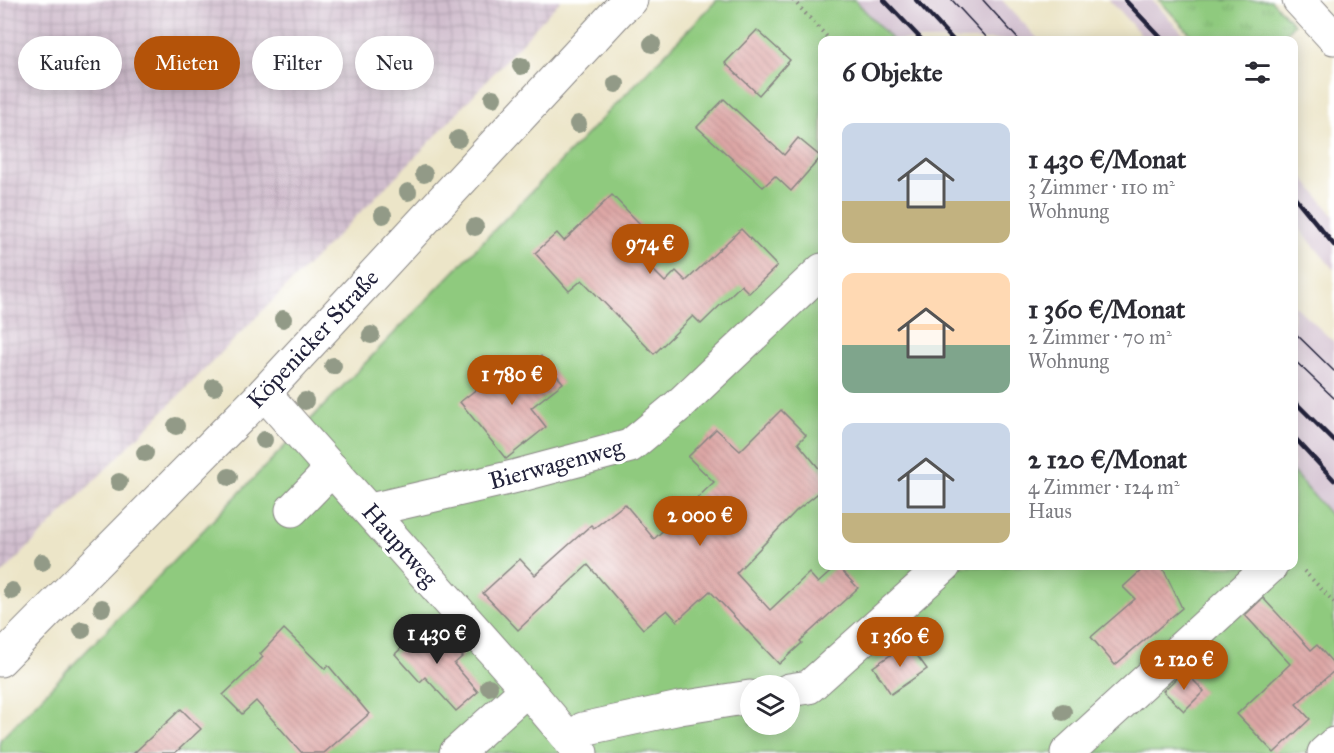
<!DOCTYPE html>
<html lang="de">
<meta charset="utf-8">
<style>
:root{--surface:#fff;--page:#f7f7f7;--text:#2b2b33;--muted:#7c7c81;--accent:#b45309}
body{margin:0;font-family:"IM FELL Great Primer",serif;background:var(--page);color:var(--text);height:100vh;display:flex;flex-direction:column;font-size:22px;white-space:nowrap}
*{box-sizing:border-box;margin:0}
p{font-size:20px;color:var(--muted)}
.icon{flex:none;width:33px;height:33px;fill:none;stroke:currentColor;stroke-width:2;stroke-linecap:round;stroke-linejoin:round}
.map{position:relative;flex:1;overflow:hidden}
.panel{position:absolute;left:818px;top:36px;width:480px;height:534px;display:flex;flex-direction:column;background:var(--surface);border-radius:12px;box-shadow:0 3px 15px #0003}
.panel>*{flex:none}
.banner{position:absolute;left:18px;top:36px;width:570px;height:54px;display:flex;gap:12px}
.tools{position:absolute;left:740px;top:675px;display:grid;gap:12px}
.tools a{display:grid;place-items:center;width:60px;height:60px;border-radius:50%;background:var(--surface);box-shadow:0 3px 15px #0003;font-size:30px}
.price{position:absolute;translate:-50% -51px;padding:0 14px;border-radius:21px;background:var(--accent);color:#fff;font-size:20px;line-height:39px;filter:drop-shadow(0 2px 3px #0008)}
.price::after{content:'';position:absolute;left:50%;top:36px;width:18px;height:14px;margin-left:-9px;background:inherit;clip-path:polygon(0 0,100% 0,50% 100%)}
.price.selected{background:#222;color:#fff}
ul{padding:0;list-style:none}
li{display:flex;align-items:center;gap:18px;height:150px;padding:0 24px}
li span{display:grid;place-items:center;flex:none;width:168px;height:120px;border-radius:12px;color:#555}
li>.icon{margin-inline-start:auto}
span .icon{width:72px;height:72px;fill:#fffc;stroke-width:1}
li b{font-size:26px}
h2{display:flex;justify-content:space-between;align-items:center;height:72px;padding:0 24px;font-size:26px}
.tag{padding:0 21px;border-radius:27px;background:var(--surface);box-shadow:0 3px 15px #0003;font-size:21px;line-height:54px}
.tag.selected{background:var(--accent);color:#fff}
.map>svg:first-child{display:block}
</style>
<div class="map">
<svg width="1334" height="753" viewBox="0 0 1334 753">
<defs>
<pattern id="industrial-grid" width="8" height="8" patternUnits="userSpaceOnUse" patternTransform="scale(1.5)"><rect width="8" height="8" fill="#d0bdcd"/><path d="M0 4h8M4 0v8" fill="none" stroke="#b2a2b1"/></pattern>
<pattern id="grass-tufts" width="24" height="20" patternUnits="userSpaceOnUse" patternTransform="scale(1.5)"><rect width="24" height="20" fill="#8fca7e"/><path d="M3 7l-1-3M5 7V3M7 7l1-3M15 17l-1-3M17 17v-4M19 17l1-3" fill="none" stroke="#7bad6e"/></pattern>
<pattern id="building-back-hatch" width="6" height="6" patternUnits="userSpaceOnUse" patternTransform="scale(1.5)"><rect width="6" height="6" fill="#dda7a6"/><path d="M-1 5l2 2M0 0l6 6M5-1l2 2" fill="none" stroke="#bd8f90"/></pattern>
</defs>
<rect width="100%" height="100%" fill="#fff"/>
<filter id="ink" filterUnits="userSpaceOnUse"><feTurbulence type="fractalNoise" baseFrequency=".0167" numOctaves="2"/><feDisplacementMap in="SourceGraphic" scale="12" xChannelSelector="R" yChannelSelector="G"/><feConvolveMatrix kernelMatrix="1 2 1 2 8 2 1 2 1" color-interpolation-filters="sRGB"/></filter>
<filter id="wash" filterUnits="userSpaceOnUse"><feTurbulence type="fractalNoise" baseFrequency=".008" numOctaves="4" result="noise"/><feDisplacementMap in="SourceGraphic" scale="24" xChannelSelector="R" yChannelSelector="G"/><feGaussianBlur stdDeviation="1.35" result="paint"/><feColorMatrix in="noise" values="0 0 0 0 0 0 0 0 0 0 0 0 0 0 0 0 0 1.4 0 .05"/><feComposite in="paint" operator="in"/></filter>
<g filter="url(#wash)">
<rect width="100%" height="100%" fill="#ece5c8"/>
<polygon fill="url(#industrial-grid)" points="0,0 561,0 432,140 0,576"/>
<g fill="#d0bdcd">
<polygon points="855,0 1002,0 1039,40 892,40"/>
<polygon points="1109,0 1152,0 1189,40 1146,40"/>
<polygon points="1293,165 1334,216 1334,270 1293,221"/>
<polygon points="1293,304 1334,342 1334,519 1293,472"/>
</g>
<polygon fill="url(#grass-tufts)" stroke="#58765c" stroke-width="1.5" points="1159,0 1271,0 1294,24 1279,40 1196,40"/>
<path fill="#8fca7e" stroke="#58765c" stroke-width="1.5" fill-rule="evenodd" d="M 717,0 L 855,0 L 892,40 L 822,40 L 822,566 L 1293,566 L 1293,472 L 1334,519 L 1334,753 L 0,753 L 0,740 ZM 750,686 L 789,686 L 789,724 L 750,724 Z"/>
<g id="blocks">
<g fill="url(#building-back-hatch)">
<polygon points="757,30 790,60 759,95 725,63"/>
<polygon points="724,99 784,155 798,138 821,157 791,191 775,176 763,187 697,127"/>
<polygon points="612,195 641,225 624,241 665,282 676,271 686,281 741,229 777,266 749,293 741,285 701,324 693,316 654,354 582,280 569,291 535,253 557,233 564,241"/>
<polygon points="541,356 563,383 531,408 546,427 506,459 460,402 501,370 510,381"/>
<polygon points="781,410 806,435 798,443 822,472 822,490 796,511 736,573 770,610 809,573 818,583 837,566 858,588 800,641 802,643 779,664 710,591 677,621 667,610 643,629 588,565 518,630 483,593 520,559 535,575 591,525 594,528 625,504 654,539 714,482 688,457 716,429 740,451"/>
<polygon points="1146,566 1162,566 1182,608 1115,665 1091,637 1135,599 1123,587"/>
<polygon points="1263,598 1311,650 1317,645 1334,664 1334,671 1296,704 1310,719 1274,753 1237,714 1290,664 1245,615"/>
<polygon points="431,621 463,656 454,664 478,692 456,711 425,677 420,682 395,654"/>
<polygon points="284,629 325,669 328,665 369,714 324,753 302,753 256,701 242,714 223,695 263,657 260,654"/>
<polygon points="908,643 927,669 891,694 873,667"/>
<polygon points="1184,671 1204,691 1184,711 1163,691"/>
<polygon points="181,709 201,729 175,753 134,753"/>
</g>
</g>
</g>
<g filter="url(#ink)">
<use href="#blocks" fill-opacity="0" stroke="#878482" stroke-width="1.5"/>
<g fill="none" stroke-linecap="round" stroke-linejoin="round">
<g stroke="#878482" stroke-width="35">
<g id="minor">
<polyline points="264,393 527,689 581,753"/>
<polyline points="292,510 332,469"/>
<polyline points="370,510 517,476 630,446 678,406 822,270"/>
<polyline points="789,690 809,687 944,566"/>
<polyline points="570,741 583,729 680,708 750,697"/>
<polyline points="456,753 527,689"/>
<polyline points="1067,753 1271,566"/>
<polyline points="1324,753 1334,744"/>
</g>
</g>
<g stroke="#878482" stroke-width="35">
<g id="major">
<polyline points="1299,0 1334,38"/>
<polyline points="0,660 264,393 619,10 631,0"/>
</g>
</g>
<g stroke="#878482" stroke-width="4" stroke-dasharray="1.5 4.5" stroke-linecap="butt">
<polyline points="793,0 830,40"/>
<polyline points="1304,571 1334,602"/>
</g>
<use href="#minor" stroke="#fff" stroke-width="33"/>
<use href="#major" stroke="#fff" stroke-width="33"/>
<g stroke="#22223b" stroke-width="1.5">
<polyline points="952,0 989,40"/>
<polyline points="983,0 1019,40"/>
<polyline points="1293,331 1334,371"/>
<polyline points="1293,359 1334,398"/>
</g>
<g stroke="#22223b" stroke-width="4.5">
<polyline points="884,0 922,40"/>
<polyline points="916,0 953,40"/>
<polyline points="1125,0 1163,40"/>
<polyline points="1293,195 1334,245"/>
<polyline points="1293,400 1334,441"/>
<polyline points="1293,436 1334,480"/>
</g>
</g>
<g fill="#929a87">
<circle cx="652" cy="44" r="9"/>
<circle cx="521" cy="66" r="9"/>
<circle cx="616" cy="84" r="9"/>
<circle cx="493" cy="98" r="9"/>
<circle cx="578" cy="124" r="9"/>
<circle cx="458" cy="139" r="9"/>
<circle cx="424" cy="174" r="9"/>
<circle cx="408" cy="192" r="9"/>
<circle cx="383" cy="215" r="9"/>
<circle cx="475" cy="227" r="9"/>
<circle cx="283" cy="319" r="9"/>
<circle cx="371" cy="335" r="9"/>
<circle cx="333" cy="366" r="9"/>
<circle cx="214" cy="387" r="9"/>
<circle cx="305" cy="401" r="9"/>
<circle cx="176" cy="426" r="9"/>
<circle cx="264" cy="440" r="9"/>
<circle cx="145" cy="453" r="9"/>
<circle cx="229" cy="477" r="9"/>
<circle cx="119" cy="482" r="9"/>
<circle cx="42" cy="562" r="9"/>
<circle cx="12" cy="591" r="9"/>
<circle cx="102" cy="608" r="9"/>
<circle cx="82" cy="630" r="9"/>
<circle cx="489" cy="687" r="9"/>
<circle cx="1063" cy="712" r="9"/>
</g>
</g>
<g text-anchor="middle" stroke-width="6" stroke-linejoin="round" paint-order="stroke">
<g font-size="24" fill="#22223b" stroke="#fff">
<text transform="translate(313 339) rotate(-47)" y="8">Köpenicker Straße</text>
<text transform="translate(556 464) rotate(-15)" y="8">Bierwagenweg</text>
<text transform="translate(400 545) rotate(49)" y="8">Hauptweg</text>
</g>
</g>
</svg>
<div class="tools">
<a><svg class="icon" aria-label="layers" viewBox="0 0 24 24"><path d="M12 4l9 5-9 5-9-5zM3 14l9 5 9-5"/></svg></a>
</div>
<b class="price" style="left:650px;top:275px">974 €</b>
<b class="price" style="left:512px;top:406px">1 780 €</b>
<b class="price" style="left:700px;top:547px">2 000 €</b>
<b class="price selected" style="left:437px;top:665px">1 430 €</b>
<b class="price" style="left:900px;top:668px">1 360 €</b>
<b class="price" style="left:1184px;top:691px">2 120 €</b>
<div class="banner">
<a class="tag">Kaufen</a>
<a class="tag selected">Mieten</a>
<a class="tag">Filter</a>
<a class="tag">Neu</a>
</div>
<section class="panel">
<h2>6 Objekte<svg class="icon" aria-label="filters" viewBox="0 0 24 24"><path d="M4 7h16M4 17h16"/><circle cx="9" cy="7" r="2"/><circle cx="15" cy="17" r="2"/></svg></h2>
<ul>
<li><span style="background:linear-gradient(#c9d6e8 65%,#c2b280 0)"><svg class="icon" aria-label="home" viewBox="0 0 24 24"><path d="M3 11l9-7 9 7M6 9v11h12V9"/></svg></span><div><b>1 430 €/Monat</b><p>3 Zimmer · 110 m²</p><p>Wohnung</p></div></li>
<li><span style="background:linear-gradient(#ffd9b3 60%,#7fa58c 0)"><svg class="icon" aria-label="home" viewBox="0 0 24 24"><path d="M3 11l9-7 9 7M6 9v11h12V9"/></svg></span><div><b>1 360 €/Monat</b><p>2 Zimmer · 70 m²</p><p>Wohnung</p></div></li>
<li><span style="background:linear-gradient(#c9d6e8 75%,#c2b280 0)"><svg class="icon" aria-label="home" viewBox="0 0 24 24"><path d="M3 11l9-7 9 7M6 9v11h12V9"/></svg></span><div><b>2 120 €/Monat</b><p>4 Zimmer · 124 m²</p><p>Haus</p></div></li>
</ul>
</section>
</div>
